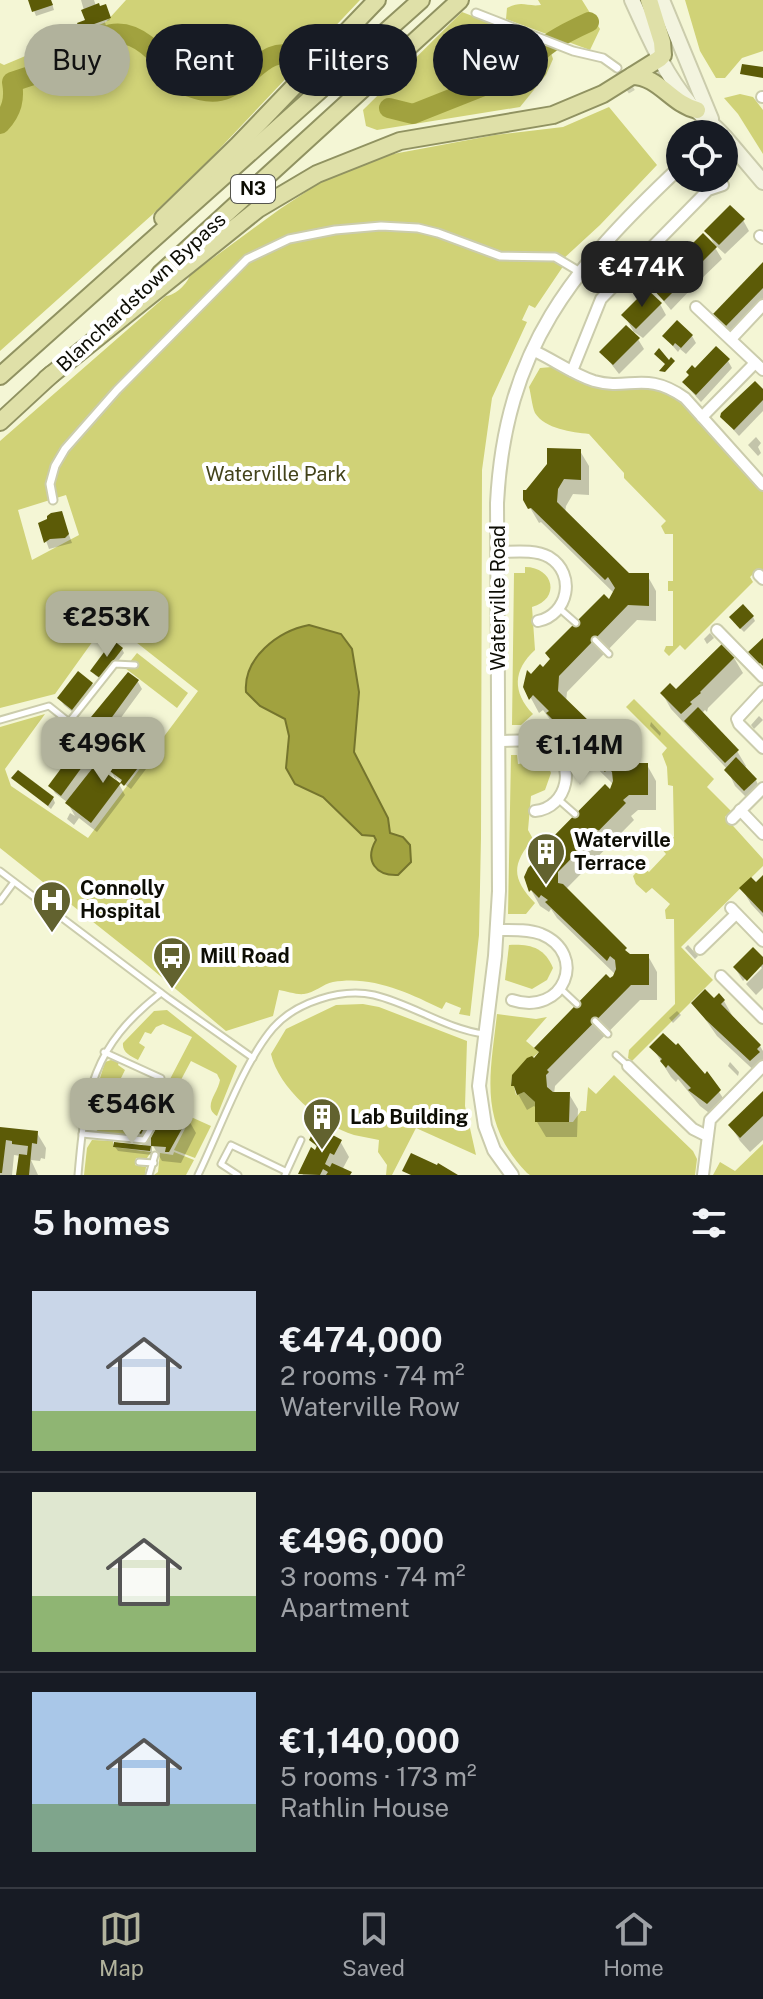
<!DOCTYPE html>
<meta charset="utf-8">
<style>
:root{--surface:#171b24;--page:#242831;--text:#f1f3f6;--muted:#9ea1a6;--line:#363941;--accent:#b1b29c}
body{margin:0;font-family:"Public Sans",sans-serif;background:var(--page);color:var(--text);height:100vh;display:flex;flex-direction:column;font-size:30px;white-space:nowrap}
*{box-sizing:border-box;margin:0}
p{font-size:26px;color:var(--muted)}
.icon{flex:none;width:44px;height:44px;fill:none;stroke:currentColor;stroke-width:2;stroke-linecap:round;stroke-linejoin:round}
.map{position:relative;height:1175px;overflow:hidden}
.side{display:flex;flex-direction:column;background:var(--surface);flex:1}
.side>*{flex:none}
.guide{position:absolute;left:24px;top:24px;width:716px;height:72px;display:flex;gap:16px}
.fabs{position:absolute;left:666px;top:120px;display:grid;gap:16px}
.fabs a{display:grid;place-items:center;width:72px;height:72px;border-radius:50%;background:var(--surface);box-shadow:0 4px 12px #0003;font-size:40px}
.price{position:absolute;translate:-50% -68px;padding:0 18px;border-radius:16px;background:var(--accent);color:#111;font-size:26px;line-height:52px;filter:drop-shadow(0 2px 4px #0008)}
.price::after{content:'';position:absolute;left:50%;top:48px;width:24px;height:18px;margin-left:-12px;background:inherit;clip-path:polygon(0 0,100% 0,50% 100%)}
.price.selected{background:#222;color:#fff}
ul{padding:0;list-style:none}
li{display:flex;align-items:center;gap:24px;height:200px;padding:0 32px}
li+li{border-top:2px solid var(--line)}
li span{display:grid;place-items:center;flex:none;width:224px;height:160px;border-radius:0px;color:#555}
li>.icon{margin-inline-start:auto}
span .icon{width:96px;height:96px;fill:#fffc;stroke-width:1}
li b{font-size:34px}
h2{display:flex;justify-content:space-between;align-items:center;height:96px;padding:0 32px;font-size:34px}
.chip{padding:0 28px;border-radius:36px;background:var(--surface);box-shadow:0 4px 12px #0003;font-size:28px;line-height:72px}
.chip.selected{background:var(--accent);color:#111}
.tab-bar{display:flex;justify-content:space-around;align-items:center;height:112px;border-top:2px solid var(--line);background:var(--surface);font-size:22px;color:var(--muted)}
.tab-bar a{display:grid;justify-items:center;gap:4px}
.tab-bar .selected{color:var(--accent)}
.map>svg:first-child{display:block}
</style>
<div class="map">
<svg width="763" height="1175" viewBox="0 0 763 1175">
<rect width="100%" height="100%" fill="#f4f6d5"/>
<g fill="#d0d277" fill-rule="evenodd">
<polygon points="126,0 360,0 208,161 153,214 0,351 0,63 4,65 106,22"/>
<path d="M 538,0 L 582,0 L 600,29 L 590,50 L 506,19 L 507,8 C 523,0 526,7 541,5 Z"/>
<polygon points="685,0 763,0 763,51 742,58 725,78 716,78 700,51"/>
<polygon points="462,12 535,40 550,50 553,59 546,75 520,107 377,130 366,126 363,110"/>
<polygon points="740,94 753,97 763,110 763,154 738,114 724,98"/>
<path d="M 609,107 L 657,165 L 600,225 L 562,260 L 564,265 L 535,308 L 529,305 L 522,320 L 527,322 L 492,398 L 482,470 L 481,838 L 479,935 L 470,1016 L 459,1014 L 461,1008 L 446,1002 L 442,1009 C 409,993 372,975 333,982 C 323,984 314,993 304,994 C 297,995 286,991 279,990 L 273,1016 L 226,1031 L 141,960 L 0,848 L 0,727 L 45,714 L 5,769 L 11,786 L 88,838 L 198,691 L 108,620 L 55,694 L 0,708 L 0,441 L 166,296 C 176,295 187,284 190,275 L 280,209 L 333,174 L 393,154 L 495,135 L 563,127 ZM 66,495 L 79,535 L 32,560 L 18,510 Z"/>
<path d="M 552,367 L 574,379 L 597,387 L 647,386 L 678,397 L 763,492 L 763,574 L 757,570 L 750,577 L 753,582 L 685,650 L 680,645 L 669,656 L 664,651 L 666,646 L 673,646 L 673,591 L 668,591 L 668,581 L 673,581 L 673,534 L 665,534 L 661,526 L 666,521 L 624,478 L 624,473 L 589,434 C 572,432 545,429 535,413 C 532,406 531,394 529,387 L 540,368 Z"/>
<path d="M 525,567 C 554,567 561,599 532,607 L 535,650 C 513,670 512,692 533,714 L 521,725 L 512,725 L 514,573 L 525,573 Z"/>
<polygon points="137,653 188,693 177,708 125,668"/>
<polygon points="634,699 714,779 707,787 731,811 725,817 763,859 763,866 681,947 713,980 632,1061 628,1058 629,1050 675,1004 674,919 666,919 665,910 670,904 652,888 646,893 636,884 633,876 642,866 649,872 666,854 661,848 665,838 674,837 673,786 668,785 667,767 662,754 667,748 626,707"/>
<path d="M 511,755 L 517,755 L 518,764 L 525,763 L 525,756 C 537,757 547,760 551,773 L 545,790 L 531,796 L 528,830 L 533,839 C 511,865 512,879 535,903 L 526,914 L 508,914 Z"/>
<path d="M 509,945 C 530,944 544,947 553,968 L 547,980 L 532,989 L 505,980 Z"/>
<path d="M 363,1004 L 379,1007 L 467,1041 L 465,1106 L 476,1155 L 416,1128 L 392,1175 L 386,1175 L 387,1165 L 378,1152 L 379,1140 C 371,1138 362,1137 354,1135 C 321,1125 278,1087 271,1054 L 286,1029 L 336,1005 Z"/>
<path d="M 167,1010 L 237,1066 L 217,1116 C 202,1107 218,1093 220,1080 L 217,1074 L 191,1061 L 166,1108 L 157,1104 L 192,1037 L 163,1024 L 156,1027 L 151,1034 L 145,1032 L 139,1043 L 145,1047 L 138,1060 C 130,1056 122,1052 123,1043 L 154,1011 Z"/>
<path d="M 497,1014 L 536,1019 L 547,1017 L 526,1041 L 539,1052 L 512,1076 L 511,1085 L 514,1086 L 516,1095 L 524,1092 L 535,1102 L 535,1122 L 573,1122 L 581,1111 L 586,1111 L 588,1087 L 596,1094 L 614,1075 L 693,1151 L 697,1159 L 695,1175 L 530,1175 L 527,1173 C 478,1122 490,1077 497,1014 Z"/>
<polygon points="111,1060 119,1062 118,1065 125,1070 118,1084 133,1094 118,1122 137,1132 135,1136 99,1132 91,1126 91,1107 105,1062"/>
<polygon points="191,1117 211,1126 195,1158 174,1150"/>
<polygon points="92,1140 113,1141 113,1147 151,1152 147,1158 136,1158 135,1165 146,1167 145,1175 84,1175 87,1148"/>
<polygon points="763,1144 763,1175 713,1175 720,1162 735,1171"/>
<polygon points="174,1152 194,1160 186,1175 154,1175 158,1172 160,1153 173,1155"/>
</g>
<path fill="#a1a23f" stroke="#75752d" stroke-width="2" d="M 309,625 L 341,634 L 352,649 L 359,692 L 354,752 L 388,818 L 390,833 L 403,837 L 410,845 L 411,862 L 398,875 C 376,876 364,861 376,840 L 374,836 L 362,835 L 323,797 L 295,784 L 286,768 L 289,736 L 285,719 L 260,706 L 246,692 C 243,658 278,631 309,625 Z"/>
<g fill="#0003">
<polygon points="30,0 51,0 54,10 36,16"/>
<polygon points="81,0 94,0 96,6 105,7 110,20 105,22 106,26 84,33 81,28 87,21"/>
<polygon points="743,220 749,231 725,254 714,244 707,231"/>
<polygon points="714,246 722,259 698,282 687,273 694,286 671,310 652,287 687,273 679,259"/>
<polygon points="763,265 763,303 732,335 715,315"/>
<polygon points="660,304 666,315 643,338 633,331 644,349 619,374 602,352 635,334 624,315"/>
<polygon points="664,336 692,336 696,343 686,354 680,349 678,352"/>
<polygon points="728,361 732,368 701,402 684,383 695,371"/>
<polygon points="763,392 763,411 739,436 722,417"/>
<polygon points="756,437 761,443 758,447 761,453 758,456 748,445"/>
<polygon points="580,451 589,466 589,495 573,494 566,506 565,513 628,575 647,575 656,591 656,621 637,620 567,692 566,702 628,765 647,765 656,781 656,810 638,810 631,816 634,820 566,889 629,956 648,956 657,972 657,1000 640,1000 555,1086 554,1094 569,1094 578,1109 577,1137 546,1137 537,1122 537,1109 534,1106 527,1110 513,1085 540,1054 536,1048 610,981 615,974 557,918 551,909 549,912 540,906 526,881 547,856 611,792 614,785 557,729 543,710 539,713 525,687 531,677 543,670 616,595 541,522 539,523 525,499"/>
<polygon points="61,513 72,543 49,549 40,524"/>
<polygon points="753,617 755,621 744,632 734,622"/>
<polygon points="710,633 714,638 707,644 704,639"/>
<polygon points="122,649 124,653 103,681 95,675 92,671"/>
<polygon points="734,658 743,673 708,708 707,712 705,710 701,714 737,751 746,766 744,768 756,780 763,797 754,805 735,786 727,769 671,709 662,693 676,692"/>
<polygon points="128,675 138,682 142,689 112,730 120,734 124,741 118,750 114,747 111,751 99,746 96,751 82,737"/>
<polygon points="92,684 96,692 77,716 64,705 59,698"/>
<polygon points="759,716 763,720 754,729 751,725"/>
<polygon points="651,722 661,733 660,736 650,726"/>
<polygon points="89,758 92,766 118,784 110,769 142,761 146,769 131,789 115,777 125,795 97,832 79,818 74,825 67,819 70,813 75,816 67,802 55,793 51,786"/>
<polygon points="14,778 53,798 55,803 51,809"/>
<polygon points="763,879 763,917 751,904 742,889 756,884"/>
<polygon points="688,945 698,956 695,959 685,948"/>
<polygon points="763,960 763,988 756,995 746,984 762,968 759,965 743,981 735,968"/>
<polygon points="714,1000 724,1001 733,1017 760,1046 763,1051 763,1073 760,1076 717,1036 694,1003"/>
<polygon points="677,1011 681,1015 673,1023 669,1018"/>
<polygon points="652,1047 719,1092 729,1107 717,1119 700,1106 678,1079 676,1082 671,1077"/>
<polygon points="730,1062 739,1072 738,1076 728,1066"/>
<polygon points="147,1082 150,1088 162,1093 171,1109 187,1117 196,1133 181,1163 162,1161 152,1144 152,1155 118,1151 115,1147 147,1147 131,1139 122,1123"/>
<polygon points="763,1094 763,1140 750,1152 740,1141 731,1126"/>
<polygon points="0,1129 37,1133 46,1148 45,1159 41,1158 40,1161 31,1160 38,1175 18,1175 21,1156 14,1155 12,1175 0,1175"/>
<polygon points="312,1139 340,1141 349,1157 342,1170 351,1175 303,1175 301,1171 320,1154"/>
</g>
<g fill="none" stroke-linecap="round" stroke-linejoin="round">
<g stroke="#a1a23f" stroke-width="20">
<path d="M 389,108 L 413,114 L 524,70 C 538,46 565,33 589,22"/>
<path d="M 0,124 C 12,111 15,99 12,82 L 45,71 L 48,62 C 56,60 66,61 73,58 C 83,55 93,42 103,37 C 134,23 165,58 176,82 C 190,87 205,94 220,91 C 249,85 266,40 298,59"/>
</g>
</g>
<g fill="#5c5b07">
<polygon points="28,0 51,0 53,5 32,12"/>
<polygon points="99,3 100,6 106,4 111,18 80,29 77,23 85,20 81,10"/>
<polygon points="742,64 763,67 763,78 740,74"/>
<polygon points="730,205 745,219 719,245 704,231"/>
<polygon points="703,233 717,247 691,273 677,259"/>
<polygon points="675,260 690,275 664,301 650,286"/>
<polygon points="763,262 763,288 725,327 713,314"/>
<polygon points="647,289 662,303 636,329 621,315"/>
<polygon points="677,320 693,335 681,348 675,343 673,346 662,336"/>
<polygon points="626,325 640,338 613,365 599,352"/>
<polygon points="716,346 730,359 696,395 682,382 689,375 686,372 692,365 695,368"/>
<polygon points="659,348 669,360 671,357 675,361 665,372 659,371 665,364 654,354"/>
<polygon points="755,381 763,389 763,400 734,430 720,417 721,413"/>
<polygon points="547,448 581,449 581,480 564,479 558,489 557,502 629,573 649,573 649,606 628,605 559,676 558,691 626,757 628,763 648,763 648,795 629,795 623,800 626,803 558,872 558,883 563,884 627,948 625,950 630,954 649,954 649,985 631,985 547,1070 549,1072 546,1075 547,1087 553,1092 570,1092 569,1122 535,1122 535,1102 524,1092 517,1095 514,1086 511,1086 512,1075 527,1058 532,1056 534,1058 539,1052 534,1048 606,974 610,978 613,976 616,969 615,960 610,956 607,961 545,902 548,900 541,895 539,898 531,890 529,892 524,877 528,868 540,855 546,854 550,850 546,844 605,784 610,789 613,781 612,772 608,768 605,772 546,713 549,711 533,695 529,700 523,687 527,670 531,674 540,664 543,667 550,659 545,653 604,594 609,599 615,588 608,577 605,580 531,508 528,509 523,500 523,490 526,490 547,464"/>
<polygon points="62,511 69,534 65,538 50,539 44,543 38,523 47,519 47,516 51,513"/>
<polygon points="743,604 754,616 740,629 729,617"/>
<polygon points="763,638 763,666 760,663 758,665 747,653"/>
<polygon points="113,640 123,648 100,678 90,671"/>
<polygon points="722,644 735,657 700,692 701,693 690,702 692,704 681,714 660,693 670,683 676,689"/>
<polygon points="78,671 93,683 72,710 57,698"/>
<polygon points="128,672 139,680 107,724 121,732 113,744 109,741 107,745 95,739 91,745 80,736 93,719 91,717"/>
<polygon points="698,707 739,750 725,763 684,721"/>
<polygon points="124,746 144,760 124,786 121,783 91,823 65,803 95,765 120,783 122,780 107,769"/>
<polygon points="77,747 90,756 61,796 48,786"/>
<polygon points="736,757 757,779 744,791 724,770"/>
<polygon points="18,770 54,797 48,806 11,778"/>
<polygon points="763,875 763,913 739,888 751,877 756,882"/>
<polygon points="753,947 763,957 763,964 747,981 733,967"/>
<polygon points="705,989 714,998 719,993 725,1000 721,1004 761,1045 757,1049 760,1052 750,1061 706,1020 691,1003"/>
<polygon points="663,1033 676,1045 678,1043 705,1074 707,1071 721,1090 707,1104 688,1090 691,1088 668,1065 666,1068 660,1061 662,1059 649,1047"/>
<polygon points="143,1078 148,1081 147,1084 163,1092 141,1134 120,1123"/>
<polygon points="763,1091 763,1116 740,1138 728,1125"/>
<polygon points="168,1105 189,1116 169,1152 165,1152 166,1147 151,1146 151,1138"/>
<polygon points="316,1126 342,1140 334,1155 330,1153 325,1164 330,1167 332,1163 352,1172 350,1175 326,1175 328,1172 323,1169 320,1175 298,1174 311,1147 315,1150 317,1146 309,1140"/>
<polygon points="0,1127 38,1131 37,1144 32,1143 29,1175 16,1175 19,1154 27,1155 28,1146 12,1144 12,1141 6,1140 2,1173 0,1173"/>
<polygon points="114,1142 151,1146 150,1151 113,1147"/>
<polygon points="411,1153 437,1165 438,1163 458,1175 411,1175 402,1171"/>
</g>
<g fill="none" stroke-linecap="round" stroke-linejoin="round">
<polyline stroke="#d1d3b6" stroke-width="7" stroke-dasharray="7 3.5" stroke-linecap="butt" points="617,68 632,92"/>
<g stroke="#cbccac" stroke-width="9">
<g id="service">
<polyline points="560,609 576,623"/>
<polyline points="595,640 609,654"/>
<polyline points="0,720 49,706 69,722 71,744"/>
<polyline points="69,722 115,664 135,665"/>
<polyline points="559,800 575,814"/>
<polyline points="596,834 605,844"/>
<polyline points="0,871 168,998 253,1058"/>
<polyline points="0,901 14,882"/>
<polyline points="561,989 577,1004"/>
<polyline points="595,1021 608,1034"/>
<polyline points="104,1052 161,1078"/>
<polyline points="616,1055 627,1065"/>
<polyline points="82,1134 144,1140 163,1109"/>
<polyline points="139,1162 154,1163"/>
<path d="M 78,1175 C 85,1093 92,1046 161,993"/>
<polyline points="149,1175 155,1155"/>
<path d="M 198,1175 C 219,1132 243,1063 273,1028 C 296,1002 341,988 374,995 C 412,1004 446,1029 484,1034"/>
<polyline points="238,1175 221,1164 231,1145 285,1171"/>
<polyline points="285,1175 301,1140"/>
</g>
</g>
<g stroke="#cbccac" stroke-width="11">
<g id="pedestrian">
<polyline points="476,13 573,51 603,58 617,68"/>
<polyline points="53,500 50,484 55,466 65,449 117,390 247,259 289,239 335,230 381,226 418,228 438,233 500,256 555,257 580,272"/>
</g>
</g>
<g stroke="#cbccac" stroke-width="14">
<g id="minor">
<polyline points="762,97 763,97"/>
<polyline points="760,236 763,238"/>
<polyline points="696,307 763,370"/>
<polyline points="731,339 763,305"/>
<path d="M 532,350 C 553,359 572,374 594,381 C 629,391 646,370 685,398 L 763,485"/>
<polyline points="572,371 601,299 708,190 723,185"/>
<polyline points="702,417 755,363"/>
<path d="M 497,552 C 514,552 534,549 549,557 C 577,574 568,615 538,621"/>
<polyline points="759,575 763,579"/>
<polyline points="717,630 763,677"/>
<polyline points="763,691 737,719 739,724 763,748"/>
<path d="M 498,741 C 515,741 533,738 548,746 C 578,762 568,808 535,811"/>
<polyline points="740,810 763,834"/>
<polyline points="732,819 763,788"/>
<polyline points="731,908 763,941"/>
<path d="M 497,930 C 511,930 528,929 541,934 C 589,954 564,1017 512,1000"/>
<polyline points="700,949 736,914"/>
<polyline points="721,976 763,1018"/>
<polyline points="628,1066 693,1129 707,1136"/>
<polyline points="703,1175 710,1120 763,1066"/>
</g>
</g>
<g stroke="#cbccac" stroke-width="16">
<path id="tertiary" d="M 512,1175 L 494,1150 L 485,1126 L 479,1086 L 495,956 L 499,891 L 497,503 C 505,348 572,269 680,167"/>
</g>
<g stroke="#cbccac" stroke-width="18">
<g id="secondary">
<path d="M 632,0 C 649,37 664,73 690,104 C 700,115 712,123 722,134"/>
<polyline points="662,0 711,119"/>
<polyline points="724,136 763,182"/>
</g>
</g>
<g stroke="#909261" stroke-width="20">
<g id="trunk">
<path d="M 632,76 C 659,76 671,104 697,110"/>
<polyline points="163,218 237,146 377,0"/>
<polyline points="160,274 460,0"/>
<polyline points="0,376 421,0"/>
<polyline points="46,379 258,209 317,174 400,141 553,115 603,94 659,59 663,55 662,42 649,0"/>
<polyline points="0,422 52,374"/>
</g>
</g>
<use href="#service" stroke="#fff" stroke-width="5"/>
<use href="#pedestrian" stroke="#fff" stroke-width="7"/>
<use href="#minor" stroke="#fff" stroke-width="10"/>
<use href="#tertiary" stroke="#fff" stroke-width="12"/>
<use href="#secondary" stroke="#f3f4df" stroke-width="14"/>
<use href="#trunk" stroke="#dfe0a8" stroke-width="16"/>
</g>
<defs>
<g id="building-pin" transform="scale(2)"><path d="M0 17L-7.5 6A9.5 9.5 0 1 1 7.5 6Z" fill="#62622f" stroke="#fff"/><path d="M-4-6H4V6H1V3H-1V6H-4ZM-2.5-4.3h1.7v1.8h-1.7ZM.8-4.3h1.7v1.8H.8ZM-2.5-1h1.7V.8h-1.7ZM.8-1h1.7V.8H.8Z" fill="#fff"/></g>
<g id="hospital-pin" transform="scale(2)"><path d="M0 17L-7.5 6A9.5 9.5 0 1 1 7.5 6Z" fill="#62622f" stroke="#fff"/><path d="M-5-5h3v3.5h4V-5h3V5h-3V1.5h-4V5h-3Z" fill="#fff"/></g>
<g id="bus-pin" transform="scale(2)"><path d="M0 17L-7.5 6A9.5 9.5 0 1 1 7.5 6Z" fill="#62622f" stroke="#fff"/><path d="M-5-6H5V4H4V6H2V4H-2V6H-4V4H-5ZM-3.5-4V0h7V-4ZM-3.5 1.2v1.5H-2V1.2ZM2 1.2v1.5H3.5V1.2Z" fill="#fff"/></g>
</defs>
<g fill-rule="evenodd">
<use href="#building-pin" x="546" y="852"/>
<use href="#hospital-pin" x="52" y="900"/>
<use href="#bus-pin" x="172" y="956"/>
<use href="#building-pin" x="322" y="1117"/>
</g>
<g text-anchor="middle" stroke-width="8" stroke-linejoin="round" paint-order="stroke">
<rect fill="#fff" stroke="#56564f" stroke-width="2" x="231" y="175" width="44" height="28" rx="6"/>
<g font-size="18" font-weight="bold" fill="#0d0d04">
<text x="253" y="195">N3</text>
</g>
<g font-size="20" fill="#0d0d04" stroke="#fff">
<text transform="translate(141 292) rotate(-43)" y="7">Blanchardstown Bypass</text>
<text transform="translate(498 598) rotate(-90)" y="7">Waterville Road</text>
</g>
<g font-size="20" fill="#43431a" stroke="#fff">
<text x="276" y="481">Waterville Park</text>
</g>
<g font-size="20" font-weight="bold" fill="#0d0d04" stroke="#fff" text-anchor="start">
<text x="574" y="847">Waterville<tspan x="574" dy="23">Terrace</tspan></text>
<text x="80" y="895">Connolly<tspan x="80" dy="23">Hospital</tspan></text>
<text x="200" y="963">Mill Road</text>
<text x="350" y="1124">Lab Building</text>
</g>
</g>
</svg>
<div class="fabs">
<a><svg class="icon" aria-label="locate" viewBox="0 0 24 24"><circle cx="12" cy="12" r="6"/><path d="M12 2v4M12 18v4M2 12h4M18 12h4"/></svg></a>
</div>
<b class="price selected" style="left:642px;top:309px">€474K</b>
<b class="price" style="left:107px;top:659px">€253K</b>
<b class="price" style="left:103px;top:785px">€496K</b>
<b class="price" style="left:580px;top:787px">€1.14M</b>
<b class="price" style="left:132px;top:1146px">€546K</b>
<div class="guide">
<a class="chip selected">Buy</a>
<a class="chip">Rent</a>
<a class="chip">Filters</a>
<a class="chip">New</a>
</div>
</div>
<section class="side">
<h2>5 homes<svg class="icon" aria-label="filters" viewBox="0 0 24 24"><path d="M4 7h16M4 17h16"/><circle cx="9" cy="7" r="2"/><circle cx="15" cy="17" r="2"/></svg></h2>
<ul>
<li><span style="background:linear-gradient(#c9d6e8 75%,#8fb573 0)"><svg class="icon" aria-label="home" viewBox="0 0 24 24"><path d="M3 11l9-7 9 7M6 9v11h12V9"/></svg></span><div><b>€474,000</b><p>2 rooms · 74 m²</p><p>Waterville Row</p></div></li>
<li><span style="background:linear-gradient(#dfe7d0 65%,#8fb573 0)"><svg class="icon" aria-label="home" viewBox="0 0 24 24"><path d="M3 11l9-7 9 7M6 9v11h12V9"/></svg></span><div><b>€496,000</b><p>3 rooms · 74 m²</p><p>Apartment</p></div></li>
<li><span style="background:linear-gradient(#a9c7e8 70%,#7fa58c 0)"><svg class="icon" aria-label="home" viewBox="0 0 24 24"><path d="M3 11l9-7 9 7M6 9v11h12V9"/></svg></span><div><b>€1,140,000</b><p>5 rooms · 173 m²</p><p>Rathlin House</p></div></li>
</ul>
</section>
<nav class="tab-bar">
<a class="selected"><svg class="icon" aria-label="map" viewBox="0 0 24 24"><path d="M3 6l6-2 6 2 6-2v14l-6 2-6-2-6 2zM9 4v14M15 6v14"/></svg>Map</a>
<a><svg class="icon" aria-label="saved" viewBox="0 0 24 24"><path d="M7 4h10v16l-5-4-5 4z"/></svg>Saved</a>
<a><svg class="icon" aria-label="home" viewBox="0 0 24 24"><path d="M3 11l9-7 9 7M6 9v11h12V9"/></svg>Home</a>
</nav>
